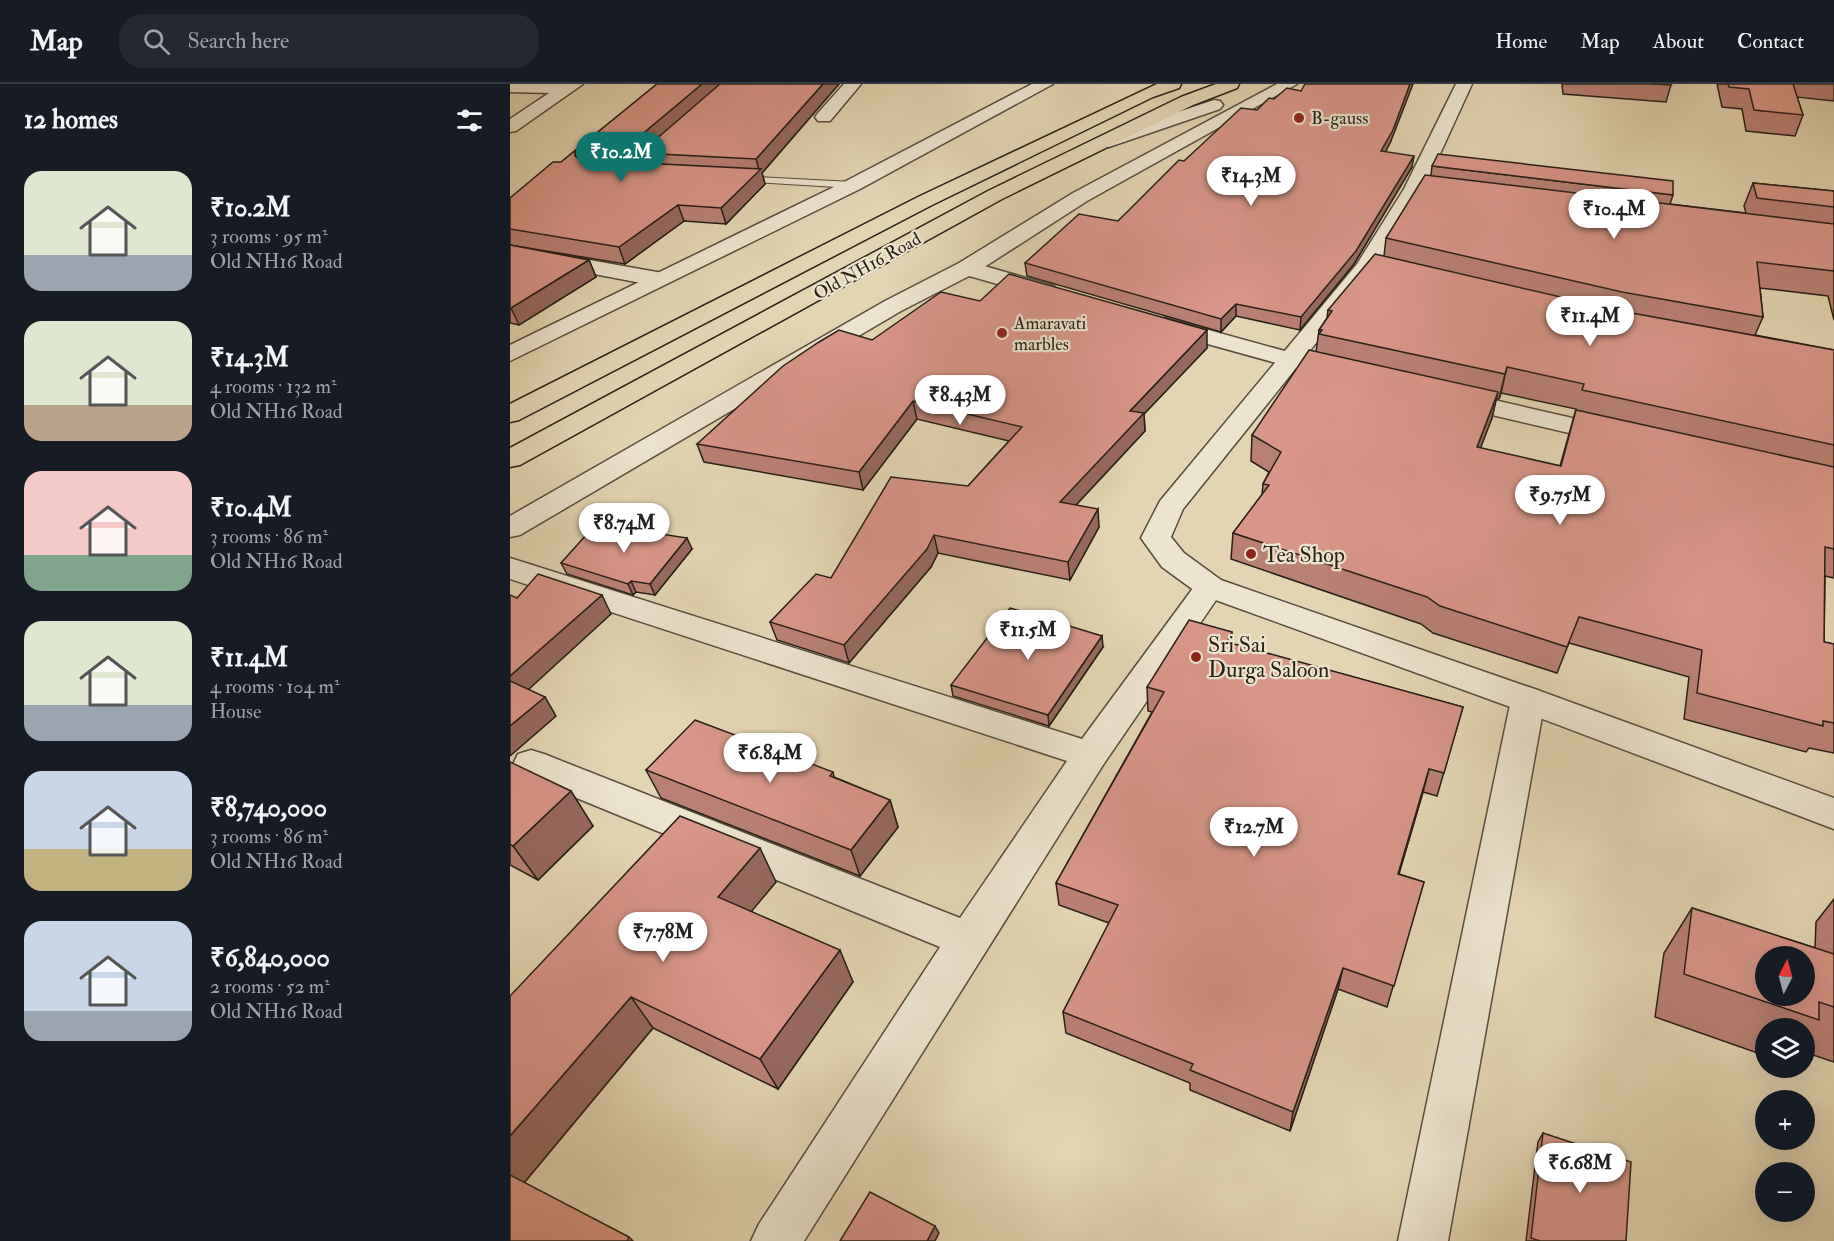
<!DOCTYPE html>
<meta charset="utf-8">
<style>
:root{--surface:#171b24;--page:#242831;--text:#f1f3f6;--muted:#9ea1a6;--line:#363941;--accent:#0f766e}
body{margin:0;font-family:"IM FELL Double Pica",serif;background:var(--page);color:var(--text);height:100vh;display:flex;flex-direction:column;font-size:22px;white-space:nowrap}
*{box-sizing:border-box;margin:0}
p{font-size:20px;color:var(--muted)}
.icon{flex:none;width:33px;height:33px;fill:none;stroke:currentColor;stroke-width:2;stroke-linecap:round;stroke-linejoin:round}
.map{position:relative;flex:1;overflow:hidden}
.drawer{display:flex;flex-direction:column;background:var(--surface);width:510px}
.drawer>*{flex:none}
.needle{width:39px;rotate:6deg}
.fabs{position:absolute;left:1245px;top:862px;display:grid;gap:12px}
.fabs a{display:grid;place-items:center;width:60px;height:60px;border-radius:50%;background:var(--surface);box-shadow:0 6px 24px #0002;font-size:30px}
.price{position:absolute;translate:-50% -51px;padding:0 14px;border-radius:21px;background:#fff;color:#222;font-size:20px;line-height:39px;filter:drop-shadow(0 2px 3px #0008)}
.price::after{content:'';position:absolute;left:50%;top:36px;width:18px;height:14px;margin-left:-9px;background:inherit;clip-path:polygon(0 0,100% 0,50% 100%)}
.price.on{background:var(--accent);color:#fff}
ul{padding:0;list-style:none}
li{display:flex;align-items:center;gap:18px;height:150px;padding:0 24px}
li span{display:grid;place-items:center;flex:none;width:168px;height:120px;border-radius:18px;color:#555}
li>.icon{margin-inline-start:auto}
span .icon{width:72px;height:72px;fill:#fffc;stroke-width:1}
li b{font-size:26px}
h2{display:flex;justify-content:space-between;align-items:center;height:72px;padding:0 24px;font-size:26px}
header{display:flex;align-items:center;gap:36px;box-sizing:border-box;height:84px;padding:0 30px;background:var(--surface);border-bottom:2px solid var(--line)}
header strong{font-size:28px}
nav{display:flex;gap:33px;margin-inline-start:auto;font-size:21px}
.search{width:420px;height:54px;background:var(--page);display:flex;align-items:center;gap:15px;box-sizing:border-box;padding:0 21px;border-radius:24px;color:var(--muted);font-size:22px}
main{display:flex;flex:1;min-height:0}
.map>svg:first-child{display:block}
</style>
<header>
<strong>Map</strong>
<div class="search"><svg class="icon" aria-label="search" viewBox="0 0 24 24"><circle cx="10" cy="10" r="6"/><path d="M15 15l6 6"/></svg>Search here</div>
<nav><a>Home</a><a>Map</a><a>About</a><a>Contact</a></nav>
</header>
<main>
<section class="drawer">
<h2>12 homes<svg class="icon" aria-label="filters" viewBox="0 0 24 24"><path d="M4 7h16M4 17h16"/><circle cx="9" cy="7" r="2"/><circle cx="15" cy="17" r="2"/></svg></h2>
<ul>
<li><span style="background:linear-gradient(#dfe7d0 70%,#9aa5b1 0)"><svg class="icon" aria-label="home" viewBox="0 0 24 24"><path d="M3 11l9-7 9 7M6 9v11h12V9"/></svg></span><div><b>₹10.2M</b><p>3 rooms · 95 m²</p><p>Old NH16 Road</p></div></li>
<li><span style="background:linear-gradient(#dfe7d0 70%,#b9a48a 0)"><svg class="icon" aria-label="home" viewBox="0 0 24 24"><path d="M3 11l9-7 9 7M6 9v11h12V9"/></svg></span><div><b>₹14.3M</b><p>4 rooms · 132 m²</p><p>Old NH16 Road</p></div></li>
<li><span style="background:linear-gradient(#f6c9c9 70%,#7fa58c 0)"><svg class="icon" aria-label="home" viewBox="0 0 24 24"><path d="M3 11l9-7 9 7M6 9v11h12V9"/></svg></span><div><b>₹10.4M</b><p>3 rooms · 86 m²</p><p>Old NH16 Road</p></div></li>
<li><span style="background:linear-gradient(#dfe7d0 70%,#9aa5b1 0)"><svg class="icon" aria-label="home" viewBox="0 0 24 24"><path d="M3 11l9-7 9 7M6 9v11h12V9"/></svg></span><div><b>₹11.4M</b><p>4 rooms · 104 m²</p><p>House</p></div></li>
<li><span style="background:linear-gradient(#c9d6e8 65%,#c2b280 0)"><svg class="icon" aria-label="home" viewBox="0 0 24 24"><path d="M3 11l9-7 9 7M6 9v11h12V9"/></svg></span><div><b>₹8,740,000</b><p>3 rooms · 86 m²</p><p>Old NH16 Road</p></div></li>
<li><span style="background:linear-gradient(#c9d6e8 75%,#9aa5b1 0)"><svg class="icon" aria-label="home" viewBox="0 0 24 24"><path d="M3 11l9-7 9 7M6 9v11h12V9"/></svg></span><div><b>₹6,840,000</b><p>2 rooms · 52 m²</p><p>Old NH16 Road</p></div></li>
</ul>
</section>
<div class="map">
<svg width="1324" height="1157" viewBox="0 0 1324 1157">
<rect width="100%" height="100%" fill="#e4d5b2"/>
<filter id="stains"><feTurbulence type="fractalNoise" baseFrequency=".00333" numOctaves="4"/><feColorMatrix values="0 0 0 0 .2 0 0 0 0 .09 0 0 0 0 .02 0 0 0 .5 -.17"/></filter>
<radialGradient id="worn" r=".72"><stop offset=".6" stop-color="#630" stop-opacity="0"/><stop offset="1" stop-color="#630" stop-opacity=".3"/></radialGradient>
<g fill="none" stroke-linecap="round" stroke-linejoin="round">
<g stroke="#574c3d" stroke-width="2">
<polygon id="service" points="229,92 343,98 349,101 343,104 225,97 225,93"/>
</g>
<g stroke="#574c3d" stroke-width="3">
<g id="minor">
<polygon points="0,0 73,0 6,47 0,48 0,35 39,9 0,8"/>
<polygon points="334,0 351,0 320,37 308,37 305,33 308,29"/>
<polygon points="0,162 147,188 155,190 158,195 155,200 147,202 0,174"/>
<polygon points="457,177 544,202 547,207 544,212 536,214 449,189 446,184 449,179"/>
<polygon points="655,234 822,280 825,285 822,290 813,292 647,246 643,241 647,236"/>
<polygon points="940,306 1115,346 1119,352 1115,358 1106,360 931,319 927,314 931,309"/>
<polygon points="0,474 572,655 689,496 700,493 711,496 715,503 593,681 294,1157 241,1157 249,1140 430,863 8,690 3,680 8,670 21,666 34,670 450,834 557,677 0,495"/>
<polygon points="1018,603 1030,607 1035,616 938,1157 888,1157 1001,616 1006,607"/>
</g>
</g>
<g stroke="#574c3d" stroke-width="3">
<g id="tertiary">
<polygon points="522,0 543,0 350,105 0,277 0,261 336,97"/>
<polygon points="767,0 787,0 577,117 465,189 391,227 10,451 0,453 0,432 375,217 449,179 563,109"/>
<polygon points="946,0 962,0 914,105 867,183 673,425 661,453 674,469 711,496 1030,607 1324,714 1324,745 1006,625 689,510 652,483 631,454 650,417 847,180 894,105"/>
<polygon points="704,16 710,17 713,21 710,25 599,63 587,63 584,59 587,55"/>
</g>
</g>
<g stroke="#281f16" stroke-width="3">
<g id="primary">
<polygon points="647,0 671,0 669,4 643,13 422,121 9,336 0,338 0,320 408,113"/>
<polygon points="706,0 729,0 727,4 683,21 492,115 10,381 0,383 0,364 478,107 671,13"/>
</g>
</g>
<use href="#service" fill="#ede4cd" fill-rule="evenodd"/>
<use href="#minor" fill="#ede4cd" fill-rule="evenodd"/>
<use href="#tertiary" fill="#ede4cd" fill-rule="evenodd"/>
<use href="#primary" fill="#e4d5b2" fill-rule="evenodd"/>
</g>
<g fill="#b98174" stroke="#281f16" stroke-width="1.5" fill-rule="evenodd">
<path d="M 147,0 L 329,0 L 252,89 L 255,100 L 216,140 L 174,137 L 115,180 L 0,161 L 0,114 L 51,78 ZM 131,71 L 134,79 L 122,78 Z"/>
<polygon points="1052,0 1160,0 1161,1 1156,18 1053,10"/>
<polygon points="1207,0 1324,0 1324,17 1287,13 1293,31 1285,52 1236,47 1232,25 1212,23"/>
<polygon points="791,7 881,57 875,68 902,83 844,180 790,246 726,232 711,248 517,192 515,179 608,137 674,77 764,15"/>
<path d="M 922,82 L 1163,111 L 1160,120 L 1236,129 L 1234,122 L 1243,99 L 1324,107 L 1324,236 L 1318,212 L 1250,204 L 1253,233 L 1245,251 L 1324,266 L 1324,494 L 1315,492 L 1314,558 L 1324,560 L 1324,669 L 1299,664 L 1296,668 L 1174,635 L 1179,593 L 1059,559 L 1047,589 L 923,549 L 911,540 L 721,475 L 723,449 L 752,411 L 753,400 L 759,388 L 741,377 L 742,351 L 806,268 L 809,246 L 817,234 L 818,226 L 874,172 L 876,154 L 921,91 ZM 991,309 L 1066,325 L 1050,382 L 970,364 L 982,334 L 986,315 L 989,315 Z"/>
<polygon points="0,161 79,176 86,193 9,241 0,239"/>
<polygon points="362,256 697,264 634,330 635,347 566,421 589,443 560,496 428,469 421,483 339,579 267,556 260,538 321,494 458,402 499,357 407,335 353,406 194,378 187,360"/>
<polygon points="182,465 145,511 126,508 123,511 57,490 51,479"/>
<polygon points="722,560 953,623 927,712 913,708 889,790 914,798 877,923 828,905 780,1047 680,1006 680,999 556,949 553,928 599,839 549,821 546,799 642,628 638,627 637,603"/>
<polygon points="593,563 539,642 443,612 441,601"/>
<polygon points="0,678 83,742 28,796 0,781"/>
<polygon points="136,686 323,688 324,693 380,716 388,743 350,792 151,714"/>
<polygon points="266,798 241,827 343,898 268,1005 143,944 14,1099 119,1153 123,1157 0,1157 0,912"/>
<polygon points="1324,815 1324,978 1294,968 1294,945 1256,945 1256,972 1145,933 1154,869 1182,824 1305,864 1306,838"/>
<polygon points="1033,1049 1116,1157 1016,1157 1028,1058"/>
</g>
<g fill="#96695e" stroke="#281f16" stroke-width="1.5">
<polygon points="192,0 213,0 130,69 131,71 117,83 112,67"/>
<polygon points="313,0 329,0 252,89 255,100 216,140 211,124 249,86 246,75"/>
<polygon points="900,0 903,0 881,57 870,79 871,67"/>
<polygon points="72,65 78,81 65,72 65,68"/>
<polygon points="904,72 902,83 844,180 790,246 791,233"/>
<polygon points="168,121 174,137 115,180 109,163"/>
<polygon points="79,176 86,193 9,241 1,224"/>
<polygon points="726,220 726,232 711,248 711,235"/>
<polygon points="697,246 697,264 634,330 635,347 552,436 550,418 620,327"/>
<polygon points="997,283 991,309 989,315 995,290"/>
<polygon points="988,308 982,334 961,389 967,363"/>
<polygon points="403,317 407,335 353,406 349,388"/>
<polygon points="588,425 589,443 560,496 558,478"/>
<polygon points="424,451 428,469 421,483 339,579 334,561"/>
<polygon points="177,454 182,465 145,511 140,500"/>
<polygon points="121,497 126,508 123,511 118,500"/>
<polygon points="92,511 101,530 8,615 0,602 0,592"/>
<polygon points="722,548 721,572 717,558"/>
<polygon points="592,552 593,563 539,642 538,631"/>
<polygon points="35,613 46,632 0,672 0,642"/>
<polygon points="919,685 913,708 882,812 888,790"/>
<polygon points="61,707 83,742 28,796 3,762"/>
<polygon points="380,716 388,743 350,792 341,766"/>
<polygon points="250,764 266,798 226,846 208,813"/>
<polygon points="330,866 343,898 268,1005 250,975"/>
<polygon points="833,884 828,905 780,1047 783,1028"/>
<polygon points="121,913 143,944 8,1106 0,1099 0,1052"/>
<polygon points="425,1142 429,1149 425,1157 417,1157"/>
</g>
<g fill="#d79687" stroke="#281f16" stroke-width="1.5" fill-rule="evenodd">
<polygon points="147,0 192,0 112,67 72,65 65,68 65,72 72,76 251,85 211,124 168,121 109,163 0,145 0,114 43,78 51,78"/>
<polygon points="210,0 313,0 246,75 130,69"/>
<polygon points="795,0 900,0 883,46 871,67 904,72 846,167 791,233 726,220 711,235 515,179 569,130 608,137 669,76 674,77 731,24 747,26 759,14 764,15 777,4 791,7"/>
<polygon points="1142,0 1160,0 1161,1"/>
<polygon points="1218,0 1283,0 1293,31 1244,26 1239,5 1219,3"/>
<polygon points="928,70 1163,97 1163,111 922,82"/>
<polygon points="915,91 1324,140 1324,187 1247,178 1253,233 1112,208 876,154"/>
<polygon points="1243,99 1324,107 1324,123 1247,114"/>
<polygon points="0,161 79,176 1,224 0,224"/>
<polygon points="865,170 1111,227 1324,266 1324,361 1072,306 1074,300 997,283 995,290 809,250 812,246 809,246 822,227 818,226"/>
<polygon points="499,190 697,246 620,327 634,329 550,418 588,425 558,478 424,451 417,465 334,561 260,538 306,490 321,494 381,393 458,402 512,343 403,317 349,388 187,360 273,282 309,258 329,246 362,256 431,208 470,217"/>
<polygon points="799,266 988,308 967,363 1051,382 1066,326 1324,383 1324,465 1315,463 1314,558 1324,560 1324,639 1313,637 1313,642 1187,609 1192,566 1069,533 1057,563 930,522 917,513 723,449 759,401 753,400 771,368 742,351"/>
<polygon points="86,440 177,454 140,500 121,497 118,500 51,479"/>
<polygon points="28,490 92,511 0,592 0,511 7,514"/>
<polygon points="500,524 592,552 538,631 441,601"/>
<polygon points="679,536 722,548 717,558 953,623 934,689 919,685 888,790 914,798 884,902 833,884 783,1028 680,986 683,980 553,928 608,821 546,799 654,608 637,603"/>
<polygon points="0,597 35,613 0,642"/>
<polygon points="185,636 323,688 320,692 380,716 341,766 136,686"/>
<polygon points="0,678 61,707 3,762 0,760"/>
<polygon points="170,732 250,764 208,813 330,866 250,975 121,913 0,1052 0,912"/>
<path d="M 1182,824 L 1324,870 L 1324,923 L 1309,918 L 1309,936 L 1174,890 ZM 1256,873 L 1294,873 L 1294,912 L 1256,912 Z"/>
<polygon points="1033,1049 1121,1078 1116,1157 1030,1157 1021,1154"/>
<polygon points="0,1091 119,1153 117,1157 0,1157"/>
<polygon points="360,1108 425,1142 417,1157 330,1157"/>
</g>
<g fill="#8f2418" stroke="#ede4cd" stroke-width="2">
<circle cx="789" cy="34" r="6"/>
<circle cx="492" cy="249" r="6"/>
<circle cx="741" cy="470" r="6"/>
<circle cx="686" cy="573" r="6"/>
</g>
<g text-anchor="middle" stroke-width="4.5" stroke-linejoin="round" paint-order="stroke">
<g font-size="18" fill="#281f16" stroke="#ede4cd" text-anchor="start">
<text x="801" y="40">B-gauss</text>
<text x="504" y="245">Amaravati<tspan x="504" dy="21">marbles</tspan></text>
</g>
<g font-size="18" fill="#281f16" stroke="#ede4cd">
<text transform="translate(357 182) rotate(-29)" y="6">Old NH16 Road</text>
</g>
<g font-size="22" fill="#281f16" stroke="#ede4cd" text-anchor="start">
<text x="753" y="478">Tea Shop</text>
<text x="698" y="568">Sri Sai<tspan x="698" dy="25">Durga Saloon</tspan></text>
</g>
</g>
<rect width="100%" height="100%" filter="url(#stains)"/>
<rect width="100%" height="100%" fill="url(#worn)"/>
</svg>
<div class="fabs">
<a><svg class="needle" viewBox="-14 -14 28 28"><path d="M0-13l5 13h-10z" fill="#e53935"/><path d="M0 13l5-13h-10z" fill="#9ea1a6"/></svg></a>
<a><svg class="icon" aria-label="layers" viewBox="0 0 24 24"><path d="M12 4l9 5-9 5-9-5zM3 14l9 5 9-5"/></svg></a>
<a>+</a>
<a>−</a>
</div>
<b class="price on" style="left:111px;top:99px">₹10.2M</b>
<b class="price" style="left:741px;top:123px">₹14.3M</b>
<b class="price" style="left:1104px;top:156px">₹10.4M</b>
<b class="price" style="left:1080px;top:263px">₹11.4M</b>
<b class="price" style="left:450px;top:342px">₹8.43M</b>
<b class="price" style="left:1050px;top:442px">₹9.75M</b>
<b class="price" style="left:114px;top:470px">₹8.74M</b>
<b class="price" style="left:518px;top:577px">₹11.5M</b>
<b class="price" style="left:260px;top:700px">₹6.84M</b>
<b class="price" style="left:744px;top:774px">₹12.7M</b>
<b class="price" style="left:153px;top:879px">₹7.78M</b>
<b class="price" style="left:1070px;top:1110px">₹6.68M</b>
</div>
</main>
